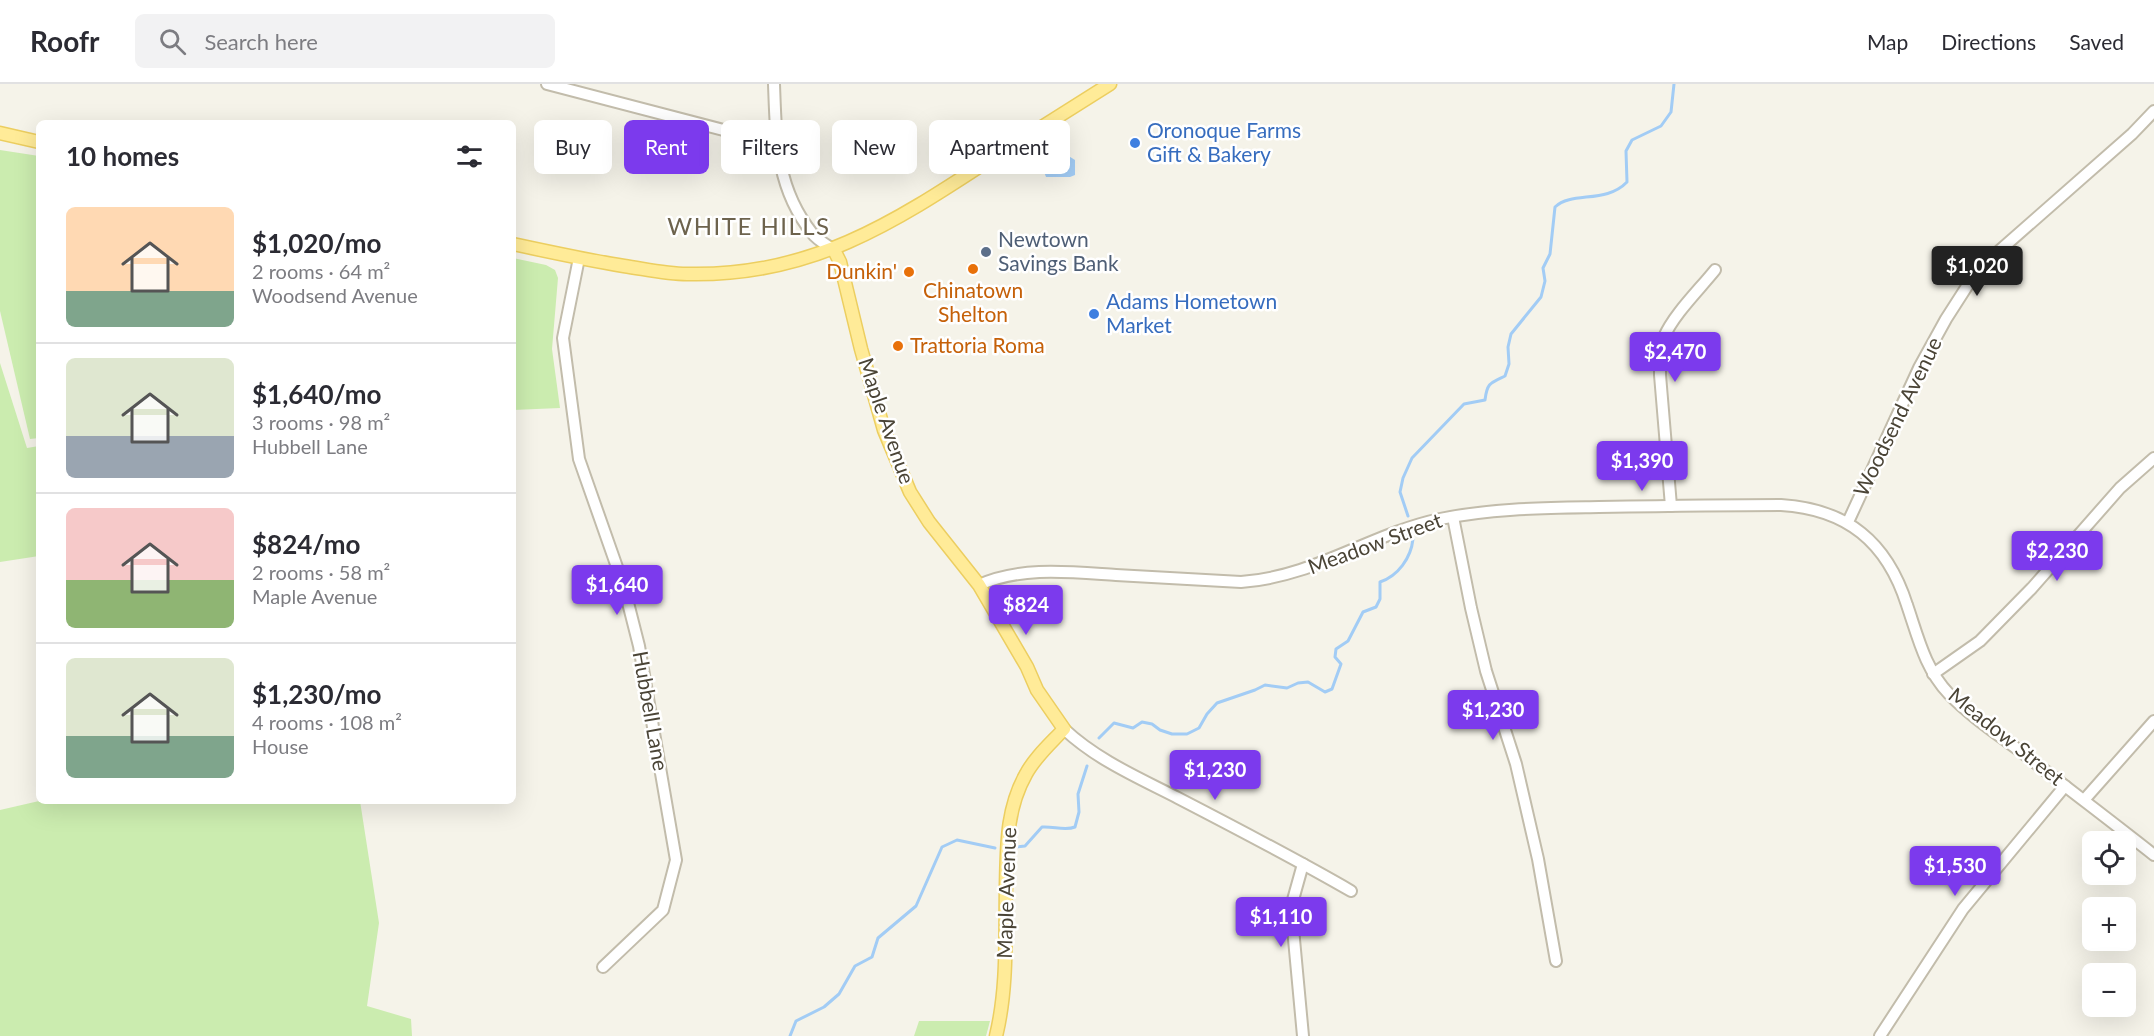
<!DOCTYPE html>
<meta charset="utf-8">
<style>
:root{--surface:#fff;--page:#f2f2f3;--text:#2b2b33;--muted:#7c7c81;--line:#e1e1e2;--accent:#7c3aed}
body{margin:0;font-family:Lato,sans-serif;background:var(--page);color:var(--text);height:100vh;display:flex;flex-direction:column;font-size:22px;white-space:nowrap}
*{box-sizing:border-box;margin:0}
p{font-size:20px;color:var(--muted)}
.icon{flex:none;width:33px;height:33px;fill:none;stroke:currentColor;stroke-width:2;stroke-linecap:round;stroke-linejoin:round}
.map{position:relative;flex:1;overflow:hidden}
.side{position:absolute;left:36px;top:36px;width:480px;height:684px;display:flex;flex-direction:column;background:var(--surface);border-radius:9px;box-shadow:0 6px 24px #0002}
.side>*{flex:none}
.top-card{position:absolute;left:534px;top:36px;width:570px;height:54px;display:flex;gap:12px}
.fabs{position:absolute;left:2082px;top:747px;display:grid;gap:12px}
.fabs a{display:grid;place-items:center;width:54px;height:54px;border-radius:9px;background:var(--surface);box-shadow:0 6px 24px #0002;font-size:30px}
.price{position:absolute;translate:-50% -51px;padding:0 14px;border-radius:6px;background:var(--accent);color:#fff;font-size:20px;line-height:39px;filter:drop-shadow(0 2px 3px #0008)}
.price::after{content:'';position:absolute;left:50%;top:36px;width:18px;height:14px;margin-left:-9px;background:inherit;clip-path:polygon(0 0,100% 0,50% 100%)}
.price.active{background:#222;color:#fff}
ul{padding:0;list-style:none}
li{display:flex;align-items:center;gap:18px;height:150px;padding:0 30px}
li+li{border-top:2px solid var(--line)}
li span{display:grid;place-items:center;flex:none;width:168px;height:120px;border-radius:9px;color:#555}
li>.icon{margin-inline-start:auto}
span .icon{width:72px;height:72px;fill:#fffc;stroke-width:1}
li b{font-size:26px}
h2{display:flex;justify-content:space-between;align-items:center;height:72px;padding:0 30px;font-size:26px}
.chip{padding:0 21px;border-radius:9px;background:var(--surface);box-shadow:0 6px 24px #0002;font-size:21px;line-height:54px}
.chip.active{background:var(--accent);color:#fff}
header{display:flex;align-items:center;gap:36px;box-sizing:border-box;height:84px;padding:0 30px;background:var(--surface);border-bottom:2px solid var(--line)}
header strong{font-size:28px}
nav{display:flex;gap:33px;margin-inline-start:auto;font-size:21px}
.search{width:420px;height:54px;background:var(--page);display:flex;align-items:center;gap:15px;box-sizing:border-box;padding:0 21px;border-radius:9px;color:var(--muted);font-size:22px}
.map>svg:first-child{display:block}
</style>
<header>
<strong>Roofr</strong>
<div class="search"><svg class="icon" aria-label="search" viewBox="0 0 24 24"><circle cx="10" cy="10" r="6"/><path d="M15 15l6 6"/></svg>Search here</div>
<nav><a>Map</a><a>Directions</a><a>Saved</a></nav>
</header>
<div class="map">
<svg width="2154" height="952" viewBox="0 0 2154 952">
<rect width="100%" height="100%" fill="#f5f3e9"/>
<g fill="#cbecaf">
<polygon points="0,66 39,72 39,354 30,355 0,227"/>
<polygon points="513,174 546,181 555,186 558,194 552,265 560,324 513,326"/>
<polygon points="0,279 27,364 39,362 39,472 0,478"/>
<polygon points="39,717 360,717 379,839 367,922 411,935 412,952 0,952 0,726"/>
<polygon points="919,937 990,937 986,952 914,952"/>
</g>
<path fill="#a2ccf5" d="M 1067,71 L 1075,76 L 1075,91 L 1070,93 L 1046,93 L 1043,85 C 1048,77 1058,72 1067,71 Z"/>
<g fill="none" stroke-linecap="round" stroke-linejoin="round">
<g stroke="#a2ccf5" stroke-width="3">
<path d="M 1408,432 L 1400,408 L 1403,394 L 1412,374 L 1464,320 L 1485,316 C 1487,299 1490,299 1505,292 L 1509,280 L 1508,263 L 1511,250 L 1541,213 L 1545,197 L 1543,184 L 1550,170 L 1555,123 C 1572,107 1606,120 1627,98 L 1626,67 L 1632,56 L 1661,42 L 1671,28 L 1674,0"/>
<path d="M 1099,654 L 1114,639 L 1133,644 L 1142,638 L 1152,640 L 1160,646 L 1172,650 L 1187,650 L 1199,644 L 1207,630 L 1217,619 L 1255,606 L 1265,601 L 1287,604 L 1298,599 L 1308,598 L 1325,608 L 1332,605 L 1341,580 L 1335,573 L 1336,565 L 1348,557 L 1363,528 L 1376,523 L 1380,515 L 1380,498 C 1398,492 1411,474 1413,455"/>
<path d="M 1016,763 L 1025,762 L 1042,743 C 1053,742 1065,747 1075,743 L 1079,728 L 1078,710 L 1087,682"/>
<polyline points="790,952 796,937 824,923 839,910 855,882 872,873 878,854 916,822 942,763 957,756 995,764"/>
</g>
<g stroke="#c2bcab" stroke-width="14">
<g id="minor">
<polyline points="547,0 777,60"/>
<path d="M 774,0 C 776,54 776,104 812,149 C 817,156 827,161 834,166"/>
<polyline points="579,174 563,254 579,375 624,503 639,562 676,776 663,826 603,883"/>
<path d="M 1671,422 L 1660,291 C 1660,279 1659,265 1664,253 C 1674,230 1699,206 1715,186"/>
<polyline points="1453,433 1471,524 1486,587 1516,680 1538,775 1556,877"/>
<polyline points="1848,438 1919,284 1946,235 1971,196 1999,167 2132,50 2154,27"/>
<path d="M 979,501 C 1022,482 1070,488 1116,491 C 1158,493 1199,496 1241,498 C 1314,493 1370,450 1440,435 C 1493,424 1546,424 1599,423 C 1660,422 1721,421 1781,421 C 1847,425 1887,458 1907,521 C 1918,553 1925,585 1949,610 C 1971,633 1999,651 2024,670 C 2067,704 2111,737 2154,771"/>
<polyline points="1933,590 1980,557 2032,504 2120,404 2154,374"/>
<path d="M 1064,645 C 1097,676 1139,694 1178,714 C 1236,744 1294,774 1351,807"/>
<polyline points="2084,716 2154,637"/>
<polyline points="1303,780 1291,823 1303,952"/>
<polyline points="1880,952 1963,825 2065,702"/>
</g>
</g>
<g stroke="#ecce60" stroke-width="15">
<g id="major">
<polyline points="0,49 39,58"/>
<path d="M 513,160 C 550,168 587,176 624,182 C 645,185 666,190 687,190 C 810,193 892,140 991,75 C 1030,50 1070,25 1110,0"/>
<path d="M 834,166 L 840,178 L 861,265 L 884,346 L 910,408 L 929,438 L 979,501 L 1027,583 L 1037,606 L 1064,645 C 1051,659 1035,673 1026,690 C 1006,725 1007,763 1006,802 C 1005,851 1008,903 996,952"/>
</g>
</g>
<use href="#minor" stroke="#fff" stroke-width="10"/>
<use href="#major" stroke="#ffeb98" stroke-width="12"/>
</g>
<g fill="#3f7fe0" stroke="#fff" stroke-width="2">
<circle cx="1135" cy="59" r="6"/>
<circle cx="1094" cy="230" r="6"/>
</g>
<circle fill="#5c6f8a" stroke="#fff" stroke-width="2" cx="986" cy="168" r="6"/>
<g fill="#e8710a" stroke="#fff" stroke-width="2">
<circle cx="973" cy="185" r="6"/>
<circle cx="909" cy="188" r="6"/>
<circle cx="898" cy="262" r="6"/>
</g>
<g text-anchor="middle" stroke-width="5" stroke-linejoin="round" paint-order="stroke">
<g font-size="21" fill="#366cbe" stroke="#fff" text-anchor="start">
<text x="1147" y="54">Oronoque Farms<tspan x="1147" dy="24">Gift &amp; Bakery</tspan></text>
<text x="1106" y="225">Adams Hometown<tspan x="1106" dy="24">Market</tspan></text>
</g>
<g font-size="21" fill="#4e5e75" stroke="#fff" text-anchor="start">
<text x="998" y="163">Newtown<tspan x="998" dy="24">Savings Bank</tspan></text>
</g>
<g font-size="21" fill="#c56008" stroke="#fff" text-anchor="end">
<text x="897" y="195">Dunkin'</text>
<text x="973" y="214" text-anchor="middle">Chinatown<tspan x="973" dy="24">Shelton</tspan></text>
<text x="910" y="269" text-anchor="start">Trattoria Roma</text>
</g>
<g font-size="21" fill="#4a4436" stroke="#fff">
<text transform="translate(1898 333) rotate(-64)" y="7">Woodsend Avenue</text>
<text transform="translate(886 337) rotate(71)" y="7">Maple Avenue</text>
<text transform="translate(1375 460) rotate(-20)" y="7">Meadow Street</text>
<text transform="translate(650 627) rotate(80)" y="7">Hubbell Lane</text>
<text transform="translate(2006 653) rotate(39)" y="7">Meadow Street</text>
<text transform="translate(1007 809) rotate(-88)" y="7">Maple Avenue</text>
</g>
<g font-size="24" letter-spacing="1.5" fill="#6d634d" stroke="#fff">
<text x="749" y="151">WHITE HILLS</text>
</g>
</g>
</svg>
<div class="fabs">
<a><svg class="icon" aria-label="locate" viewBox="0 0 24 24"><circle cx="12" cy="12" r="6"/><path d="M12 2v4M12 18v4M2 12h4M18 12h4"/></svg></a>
<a>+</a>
<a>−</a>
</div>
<b class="price active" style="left:1977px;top:213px">$1,020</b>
<b class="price" style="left:1675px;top:299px">$2,470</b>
<b class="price" style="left:1642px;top:408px">$1,390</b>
<b class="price" style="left:2057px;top:498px">$2,230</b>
<b class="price" style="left:617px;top:532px">$1,640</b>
<b class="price" style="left:1026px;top:552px">$824</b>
<b class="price" style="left:1493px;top:657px">$1,230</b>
<b class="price" style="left:1215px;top:717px">$1,230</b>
<b class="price" style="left:1955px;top:813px">$1,530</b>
<b class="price" style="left:1281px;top:864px">$1,110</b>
<div class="top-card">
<a class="chip">Buy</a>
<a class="chip active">Rent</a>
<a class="chip">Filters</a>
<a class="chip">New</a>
<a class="chip">Apartment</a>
</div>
<section class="side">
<h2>10 homes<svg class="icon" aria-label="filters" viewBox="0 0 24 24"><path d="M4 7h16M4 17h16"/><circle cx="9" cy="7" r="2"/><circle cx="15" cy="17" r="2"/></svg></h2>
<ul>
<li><span style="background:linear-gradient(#ffd9b3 70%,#7fa58c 0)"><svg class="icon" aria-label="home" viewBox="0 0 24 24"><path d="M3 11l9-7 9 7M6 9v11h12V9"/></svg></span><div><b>$1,020/mo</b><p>2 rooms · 64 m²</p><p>Woodsend Avenue</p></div></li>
<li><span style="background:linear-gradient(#dfe7d0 65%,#9aa5b1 0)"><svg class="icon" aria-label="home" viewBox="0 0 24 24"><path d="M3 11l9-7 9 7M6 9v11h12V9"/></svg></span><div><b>$1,640/mo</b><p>3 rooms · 98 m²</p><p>Hubbell Lane</p></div></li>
<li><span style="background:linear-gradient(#f6c9c9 60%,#8fb573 0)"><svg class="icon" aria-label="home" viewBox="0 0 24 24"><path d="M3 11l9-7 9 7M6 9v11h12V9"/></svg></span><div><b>$824/mo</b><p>2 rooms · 58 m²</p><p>Maple Avenue</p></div></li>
<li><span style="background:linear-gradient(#dfe7d0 65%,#7fa58c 0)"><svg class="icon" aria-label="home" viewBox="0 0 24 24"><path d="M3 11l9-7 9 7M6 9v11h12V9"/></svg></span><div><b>$1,230/mo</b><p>4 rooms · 108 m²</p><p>House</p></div></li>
</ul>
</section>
</div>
